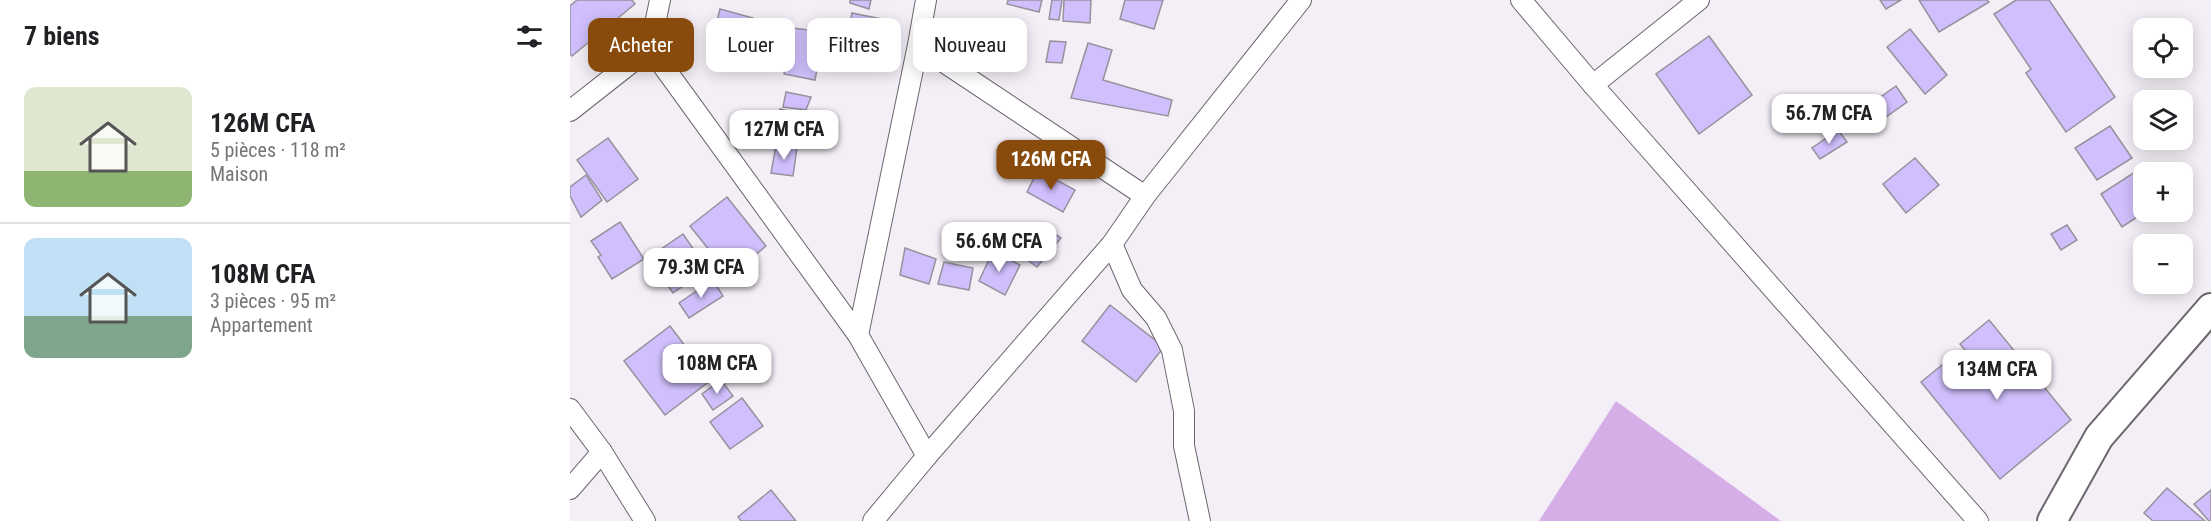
<!DOCTYPE html>
<html lang="fr">
<meta charset="utf-8">
<style>
:root{--surface:#fff;--page:#f6f6f6;--text:#202124;--muted:#757577;--line:#e0e0e0;--accent:#884b0b}
body{margin:0;font-family:"Roboto Condensed",sans-serif;background:var(--page);color:var(--text);height:100vh;display:flex;flex-direction:column;font-size:22px;white-space:nowrap}
*{box-sizing:border-box;margin:0}
p{font-size:20px;color:var(--muted)}
.icon{flex:none;width:33px;height:33px;fill:none;stroke:currentColor;stroke-width:2;stroke-linecap:round;stroke-linejoin:round}
.map{position:relative;flex:1;overflow:hidden}
.drawer{display:flex;flex-direction:column;background:var(--surface);width:570px}
.drawer>*{flex:none}
.guide{position:absolute;left:18px;top:18px;width:570px;height:54px;display:flex;gap:12px}
.fabs{position:absolute;left:1563px;top:18px;display:grid;gap:12px}
.fabs a{display:grid;place-items:center;width:60px;height:60px;border-radius:12px;background:var(--surface);box-shadow:0 3px 15px #0003;font-size:30px}
.price{position:absolute;translate:-50% -51px;padding:0 14px;border-radius:12px;background:#fff;color:#222;font-size:20px;line-height:39px;filter:drop-shadow(0 2px 3px #0008)}
.price::after{content:'';position:absolute;left:50%;top:36px;width:18px;height:14px;margin-left:-9px;background:inherit;clip-path:polygon(0 0,100% 0,50% 100%)}
.price.on{background:var(--accent);color:#fff}
ul{padding:0;list-style:none}
li{display:flex;align-items:center;gap:18px;height:150px;padding:0 24px}
li+li{border-top:2px solid var(--line)}
li span{display:grid;place-items:center;flex:none;width:168px;height:120px;border-radius:12px;color:#555}
li>.icon{margin-inline-start:auto}
span .icon{width:72px;height:72px;fill:#fffc;stroke-width:1}
li b{font-size:26px}
h2{display:flex;justify-content:space-between;align-items:center;height:72px;padding:0 24px;font-size:26px}
.tag{padding:0 21px;border-radius:12px;background:var(--surface);box-shadow:0 3px 15px #0003;font-size:21px;line-height:54px}
.tag.on{background:var(--accent);color:#fff}
main{display:flex;flex:1;min-height:0}
.map>svg:first-child{display:block}
</style>
<main>
<section class="drawer">
<h2>7 biens<svg class="icon" aria-label="filters" viewBox="0 0 24 24"><path d="M4 7h16M4 17h16"/><circle cx="9" cy="7" r="2"/><circle cx="15" cy="17" r="2"/></svg></h2>
<ul>
<li><span style="background:linear-gradient(#dfe7d0 70%,#8fb573 0)"><svg class="icon" aria-label="home" viewBox="0 0 24 24"><path d="M3 11l9-7 9 7M6 9v11h12V9"/></svg></span><div><b>126M CFA</b><p>5 pièces · 118 m²</p><p>Maison</p></div></li>
<li><span style="background:linear-gradient(#bfe0f5 65%,#7fa58c 0)"><svg class="icon" aria-label="home" viewBox="0 0 24 24"><path d="M3 11l9-7 9 7M6 9v11h12V9"/></svg></span><div><b>108M CFA</b><p>3 pièces · 95 m²</p><p>Appartement</p></div></li>
</ul>
</section>
<div class="map">
<svg width="1641" height="521" viewBox="0 0 1641 521">
<rect width="100%" height="100%" fill="#f4eef7"/>
<polygon fill="#d5ade7" points="1046,401 1211,521 969,521"/>
<g fill="#d0bffc" stroke="#95929c" stroke-width="1.5">
<polygon points="7,0 62,0 65,4 2,56 0,54 0,6"/>
<polygon points="280,0 301,0 299,9 280,3"/>
<polygon points="438,0 472,0 469,12 437,4"/>
<polygon points="482,0 492,0 489,20 479,19"/>
<polygon points="494,0 521,0 520,23 493,21"/>
<polygon points="555,0 593,0 584,29 550,19"/>
<polygon points="1310,0 1331,0 1316,9"/>
<polygon points="1349,0 1417,0 1419,2 1369,32"/>
<polygon points="1446,0 1479,0 1545,97 1496,132 1456,73 1461,69 1424,14"/>
<polygon points="150,9 183,18 170,69 137,60"/>
<polygon points="282,13 322,21 317,47 277,39"/>
<polygon points="222,28 247,31 243,58 249,59 245,80 214,74"/>
<polygon points="1340,29 1377,75 1355,94 1317,47"/>
<polygon points="1139,36 1182,95 1129,134 1086,74"/>
<polygon points="480,41 496,42 492,63 476,62"/>
<polygon points="518,43 542,50 533,80 602,100 598,116 501,98"/>
<polygon points="1326,86 1337,102 1309,122 1298,106"/>
<polygon points="216,92 241,97 236,110 213,107"/>
<polygon points="210,109 247,118 240,148 203,138"/>
<polygon points="1540,126 1562,158 1527,180 1505,148"/>
<polygon points="1268,130 1277,142 1250,159 1242,148"/>
<polygon points="38,138 68,179 37,202 7,160"/>
<polygon points="206,145 227,148 223,176 201,173"/>
<polygon points="1345,158 1369,185 1336,213 1313,184"/>
<polygon points="468,170 505,190 493,212 457,192"/>
<polygon points="1565,172 1574,185 1575,212 1552,227 1531,194"/>
<polygon points="16,175 32,200 11,217 0,196 0,187"/>
<polygon points="157,197 196,246 160,276 120,226"/>
<polygon points="50,222 74,259 42,279 28,257 31,255 21,241"/>
<polygon points="1497,225 1507,240 1491,250 1481,234"/>
<polygon points="472,226 491,238 467,267 455,258"/>
<polygon points="113,234 137,269 103,293 78,258"/>
<polygon points="335,248 366,259 359,284 330,275"/>
<polygon points="423,251 450,265 435,295 409,281"/>
<polygon points="374,262 403,268 399,290 368,284"/>
<polygon points="143,280 153,296 119,318 109,303"/>
<polygon points="540,305 594,347 566,382 512,341"/>
<polygon points="1419,320 1501,420 1430,479 1351,382 1377,361 1388,374 1404,361 1390,344"/>
<polygon points="100,326 141,380 95,415 54,361"/>
<polygon points="151,380 163,396 143,410 132,394"/>
<polygon points="172,398 193,426 160,449 140,422"/>
<polygon points="1597,488 1635,521 1583,521 1574,513"/>
<polygon points="201,490 226,521 171,521 168,517"/>
<polygon points="1641,490 1641,521 1639,521 1624,504"/>
</g>
<g fill="none" stroke-linecap="round" stroke-linejoin="round">
<g stroke="#6c666e" stroke-width="22">
<g id="street">
<polyline points="90,0 80,48 288,335"/>
<polyline points="356,0 348,45 288,335 357,456"/>
<polyline points="951,0 1023,85 1408,521"/>
<polyline points="348,45 575,196"/>
<polyline points="1023,85 1129,0"/>
<polyline points="0,111 80,48"/>
<polyline points="542,244 562,290 586,318 602,350 614,411 614,446 630,521"/>
<polyline points="0,409 32,452 75,521"/>
<polyline points="0,489 32,452"/>
<polyline points="303,521 357,456 542,244 575,196 731,0"/>
</g>
</g>
<g stroke="#6c666e" stroke-width="32">
<polyline id="secondary" points="1482,521 1529,437 1641,308"/>
</g>
<use href="#street" stroke="#fff" stroke-width="20"/>
<use href="#secondary" stroke="#fff" stroke-width="28"/>
</g>
</svg>
<div class="fabs">
<a><svg class="icon" aria-label="locate" viewBox="0 0 24 24"><circle cx="12" cy="12" r="6"/><path d="M12 2v4M12 18v4M2 12h4M18 12h4"/></svg></a>
<a><svg class="icon" aria-label="layers" viewBox="0 0 24 24"><path d="M12 4l9 5-9 5-9-5zM3 14l9 5 9-5"/></svg></a>
<a>+</a>
<a>−</a>
</div>
<b class="price" style="left:1259px;top:145px">56.7M CFA</b>
<b class="price" style="left:214px;top:161px">127M CFA</b>
<b class="price on" style="left:481px;top:191px">126M CFA</b>
<b class="price" style="left:429px;top:273px">56.6M CFA</b>
<b class="price" style="left:131px;top:299px">79.3M CFA</b>
<b class="price" style="left:147px;top:395px">108M CFA</b>
<b class="price" style="left:1427px;top:401px">134M CFA</b>
<div class="guide">
<a class="tag on">Acheter</a>
<a class="tag">Louer</a>
<a class="tag">Filtres</a>
<a class="tag">Nouveau</a>
</div>
</div>
</main>
